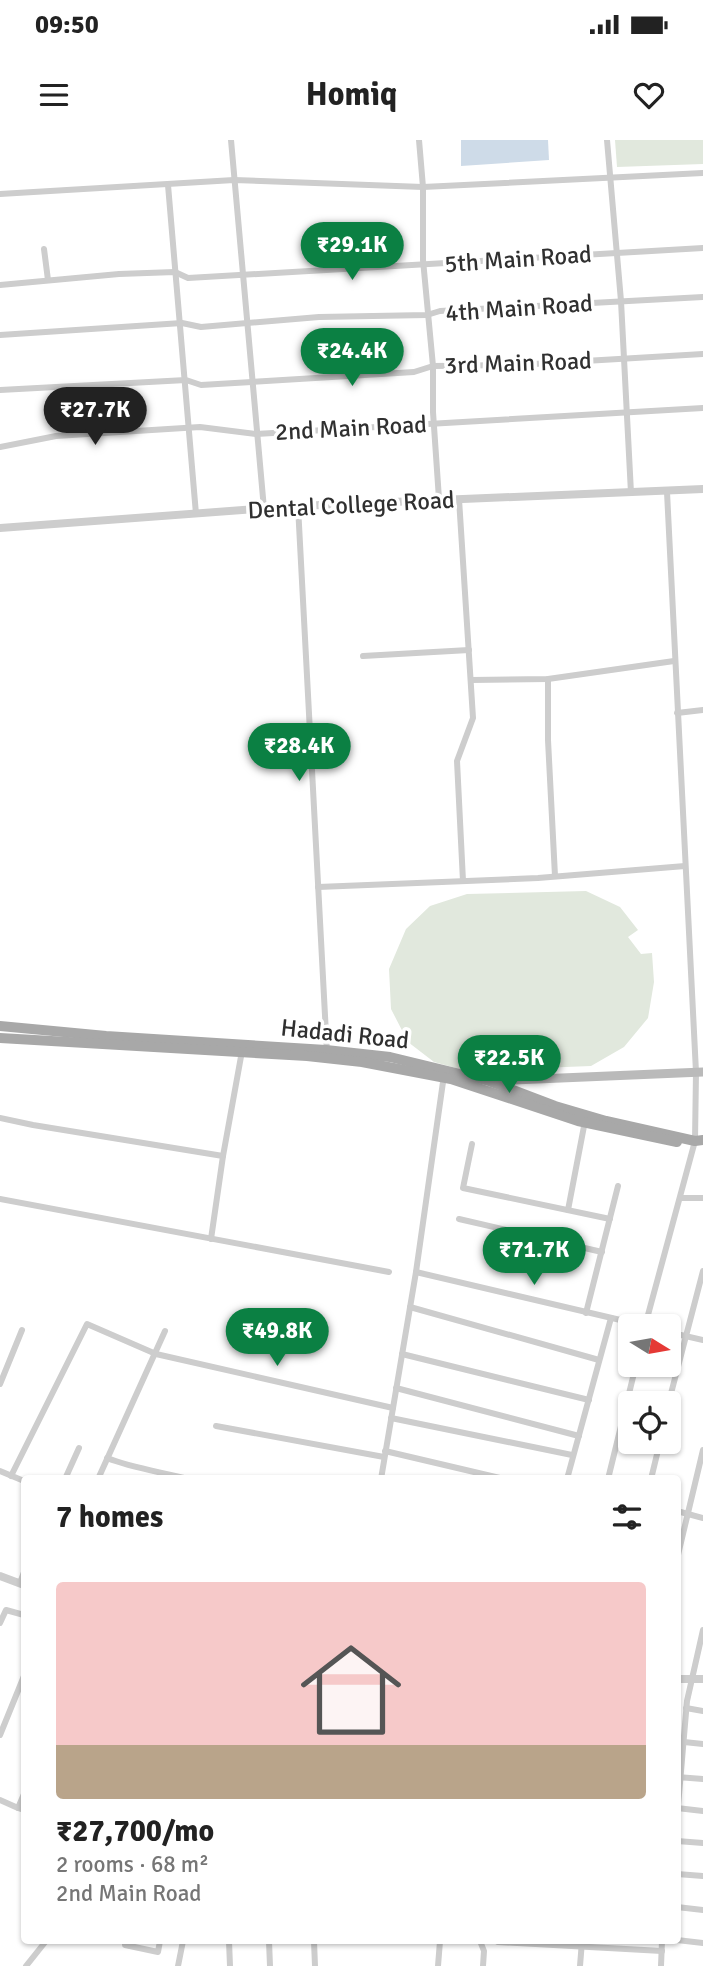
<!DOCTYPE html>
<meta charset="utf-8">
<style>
:root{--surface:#fff;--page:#f2f2f2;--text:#222;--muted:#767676;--line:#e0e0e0;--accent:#0b8043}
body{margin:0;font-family:Signika,sans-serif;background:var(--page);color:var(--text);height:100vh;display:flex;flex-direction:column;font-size:26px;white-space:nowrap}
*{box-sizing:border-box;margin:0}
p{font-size:23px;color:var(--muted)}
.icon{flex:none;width:38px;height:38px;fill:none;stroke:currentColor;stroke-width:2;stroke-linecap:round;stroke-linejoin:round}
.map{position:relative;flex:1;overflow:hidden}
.panel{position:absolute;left:21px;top:1335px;width:660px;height:469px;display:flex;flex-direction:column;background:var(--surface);border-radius:7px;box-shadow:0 2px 5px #0004}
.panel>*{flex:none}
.needle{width:46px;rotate:101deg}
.tools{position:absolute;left:618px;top:1174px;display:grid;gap:14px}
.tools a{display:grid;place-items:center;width:63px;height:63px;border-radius:7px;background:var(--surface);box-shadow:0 2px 5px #0004;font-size:35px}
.price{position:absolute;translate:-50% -60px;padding:0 16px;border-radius:24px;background:var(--accent);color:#fff;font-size:23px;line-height:46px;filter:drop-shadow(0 2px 4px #0008)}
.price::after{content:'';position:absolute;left:50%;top:42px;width:21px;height:16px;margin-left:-10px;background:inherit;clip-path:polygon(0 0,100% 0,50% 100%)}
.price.current{background:#222;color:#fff}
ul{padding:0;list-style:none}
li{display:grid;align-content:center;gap:14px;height:371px;padding:0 35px}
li+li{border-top:2px solid var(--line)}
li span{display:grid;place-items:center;height:217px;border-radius:7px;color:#555}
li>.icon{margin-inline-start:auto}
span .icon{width:126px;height:126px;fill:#fffc;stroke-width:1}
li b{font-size:30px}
h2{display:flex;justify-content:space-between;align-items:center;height:84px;padding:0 35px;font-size:30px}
.status{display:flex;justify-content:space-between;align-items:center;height:49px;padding:0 35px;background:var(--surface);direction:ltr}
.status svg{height:19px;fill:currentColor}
header{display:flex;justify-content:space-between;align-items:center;height:91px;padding:0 35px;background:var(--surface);font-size:32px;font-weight:700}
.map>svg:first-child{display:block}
</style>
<div class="status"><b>09:50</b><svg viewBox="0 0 49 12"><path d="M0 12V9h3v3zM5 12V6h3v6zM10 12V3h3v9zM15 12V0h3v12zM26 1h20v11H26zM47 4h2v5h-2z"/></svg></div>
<header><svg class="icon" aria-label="menu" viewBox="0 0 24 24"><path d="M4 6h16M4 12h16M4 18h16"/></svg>Homiq<svg class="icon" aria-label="heart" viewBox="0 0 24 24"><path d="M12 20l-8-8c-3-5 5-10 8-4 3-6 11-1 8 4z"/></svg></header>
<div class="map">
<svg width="703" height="1826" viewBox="0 0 703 1826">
<rect width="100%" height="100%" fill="#fff"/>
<g fill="#e1e8dd">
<polygon points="615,0 703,0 703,24 617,27"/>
<polygon points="586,751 620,767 638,790 628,797 641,814 652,813 654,842 648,878 624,907 591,926 467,931 434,922 408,902 391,869 389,829 406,789 430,766 467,754"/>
</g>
<polygon fill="#cedbe8" points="461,0 548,0 549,20 461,26"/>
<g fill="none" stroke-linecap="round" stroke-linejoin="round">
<g stroke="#cdcdcd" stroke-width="6">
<polyline points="231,0 264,369"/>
<polyline points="419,0 423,47 423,120 433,226 433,272 439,359"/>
<polyline points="607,0 621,161 631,353"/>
<polyline points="168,45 196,374"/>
<polyline points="0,54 234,40 423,47 703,33"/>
<polyline points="44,109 48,140"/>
<polyline points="0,145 119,134 175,132 188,138 703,108"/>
<polyline points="0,195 182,183 201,187 319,177 427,175 440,171 703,157"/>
<polyline points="0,250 186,240 201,245 414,232 433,226 517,225 703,214"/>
<polyline points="0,307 56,296 200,287 256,294 703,268"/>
<polyline points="459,359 473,578 457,621 463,741"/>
<polyline points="298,366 327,913"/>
<polyline points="363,516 469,510"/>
<polyline points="548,539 548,600 555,736"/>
<polyline points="471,540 548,539 674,521"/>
<polyline points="677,573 703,570"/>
<polyline points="318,747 538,738 685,726"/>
<polyline points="0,978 33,985 223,1016"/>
<polyline points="472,1004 463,1048 610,1079"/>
<polyline points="680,1058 703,1058"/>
<polyline points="0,1059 389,1132"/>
<polyline points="568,1070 585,981"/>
<polyline points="459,1079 602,1112"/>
<polyline points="211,1099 223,1016 242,911"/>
<polyline points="416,1132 646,1186"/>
<polyline points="410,1167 599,1220"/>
<polyline points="586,1173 618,1046"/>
<polyline points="645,1186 695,1001 696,932 667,352"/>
<polyline points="668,1192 703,1200"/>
<polyline points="402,1214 589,1260"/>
<polyline points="0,1244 22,1190"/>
<polyline points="396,1248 579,1296"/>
<polyline points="668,1265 703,1131"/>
<polyline points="391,1278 572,1315"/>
<polyline points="216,1286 384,1317"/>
<polyline points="385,1311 504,1339"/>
<path d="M 107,1318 C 132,1328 162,1332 188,1339"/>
<polyline points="0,1331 24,1341"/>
<polyline points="11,1336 87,1184 156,1214 393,1268"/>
<polyline points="65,1339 79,1308"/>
<polyline points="98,1339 165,1191"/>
<polyline points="381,1339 416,1132 444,935"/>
<polyline points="567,1339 611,1178"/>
<polyline points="608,1339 636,1225"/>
<polyline points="651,1339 660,1302"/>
<polyline points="677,1371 703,1378"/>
<polyline points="677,1419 703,1310"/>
<polyline points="20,1443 24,1432"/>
<polyline points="0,1483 6,1470 24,1475"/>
<polyline points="686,1568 703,1571"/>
<polyline points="0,1595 24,1536"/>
<polyline points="684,1602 703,1604"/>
<polyline points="677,1637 703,1639"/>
<polyline points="24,1654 18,1668 24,1670"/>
<polyline points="0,1660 18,1668"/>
<polyline points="677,1668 703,1671"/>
<polyline points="677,1678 687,1561 703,1490"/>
<polyline points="677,1701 703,1703"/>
<polyline points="677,1734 703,1736"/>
<polyline points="677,1767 703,1770"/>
<polyline points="677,1800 703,1803"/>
<polyline points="125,1801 125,1805 158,1812 160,1801"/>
<polyline points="229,1801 230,1826"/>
<polyline points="269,1801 270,1826"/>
<polyline points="314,1801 315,1826"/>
<polyline points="480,1801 484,1811 483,1826"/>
<polyline points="498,1802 662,1811"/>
<polyline points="26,1826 46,1801"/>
<polyline points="178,1826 183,1801"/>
<polyline points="438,1826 440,1801"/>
<polyline points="580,1826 582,1801"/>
<polyline points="661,1826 662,1801"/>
</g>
<g stroke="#cdcdcd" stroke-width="8">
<polyline points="0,388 298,366 703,349"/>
<polyline points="0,1436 24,1445"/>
<polyline points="677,1539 703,1539"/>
</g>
<polyline stroke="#bababa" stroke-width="9" points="491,941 703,932"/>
<g stroke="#a8a8a8" stroke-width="10">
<polyline points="0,886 106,896 326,910 390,917 489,941 555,966 606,981 695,1001 703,1000"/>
<polyline points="0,898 307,916 362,922 451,939 578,981 677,1002"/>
</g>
</g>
<g text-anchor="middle" stroke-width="7" stroke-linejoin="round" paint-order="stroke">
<g font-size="24" fill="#303030" stroke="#fff">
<text transform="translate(518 119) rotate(-4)" y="8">5th Main Road</text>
<text transform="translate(519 168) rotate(-4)" y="8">4th Main Road</text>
<text transform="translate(518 223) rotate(-2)" y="8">3rd Main Road</text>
<text transform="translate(351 288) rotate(-3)" y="8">2nd Main Road</text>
<text transform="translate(351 365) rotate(-3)" y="8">Dental College Road</text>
<text transform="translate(345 894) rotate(6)" y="8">Hadadi Road</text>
</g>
</g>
</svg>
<div class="tools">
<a><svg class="needle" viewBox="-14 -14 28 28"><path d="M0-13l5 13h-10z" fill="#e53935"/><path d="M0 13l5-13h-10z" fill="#767676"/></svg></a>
<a><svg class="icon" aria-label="locate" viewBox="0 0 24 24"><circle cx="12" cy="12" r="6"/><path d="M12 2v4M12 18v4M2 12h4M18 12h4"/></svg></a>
</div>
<b class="price" style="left:352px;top:142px">₹29.1K</b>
<b class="price" style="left:352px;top:248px">₹24.4K</b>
<b class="price current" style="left:95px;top:307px">₹27.7K</b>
<b class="price" style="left:299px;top:643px">₹28.4K</b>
<b class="price" style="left:509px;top:955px">₹22.5K</b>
<b class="price" style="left:534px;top:1147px">₹71.7K</b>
<b class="price" style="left:277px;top:1228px">₹49.8K</b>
<section class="panel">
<h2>7 homes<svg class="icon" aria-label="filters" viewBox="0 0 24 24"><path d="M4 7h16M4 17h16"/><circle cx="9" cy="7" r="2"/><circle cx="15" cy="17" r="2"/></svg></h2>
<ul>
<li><span style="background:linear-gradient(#f6c9c9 75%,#b9a48a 0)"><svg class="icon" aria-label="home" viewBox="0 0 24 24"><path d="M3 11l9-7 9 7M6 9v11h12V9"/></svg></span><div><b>₹27,700/mo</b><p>2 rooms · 68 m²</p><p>2nd Main Road</p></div></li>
</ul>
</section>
</div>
